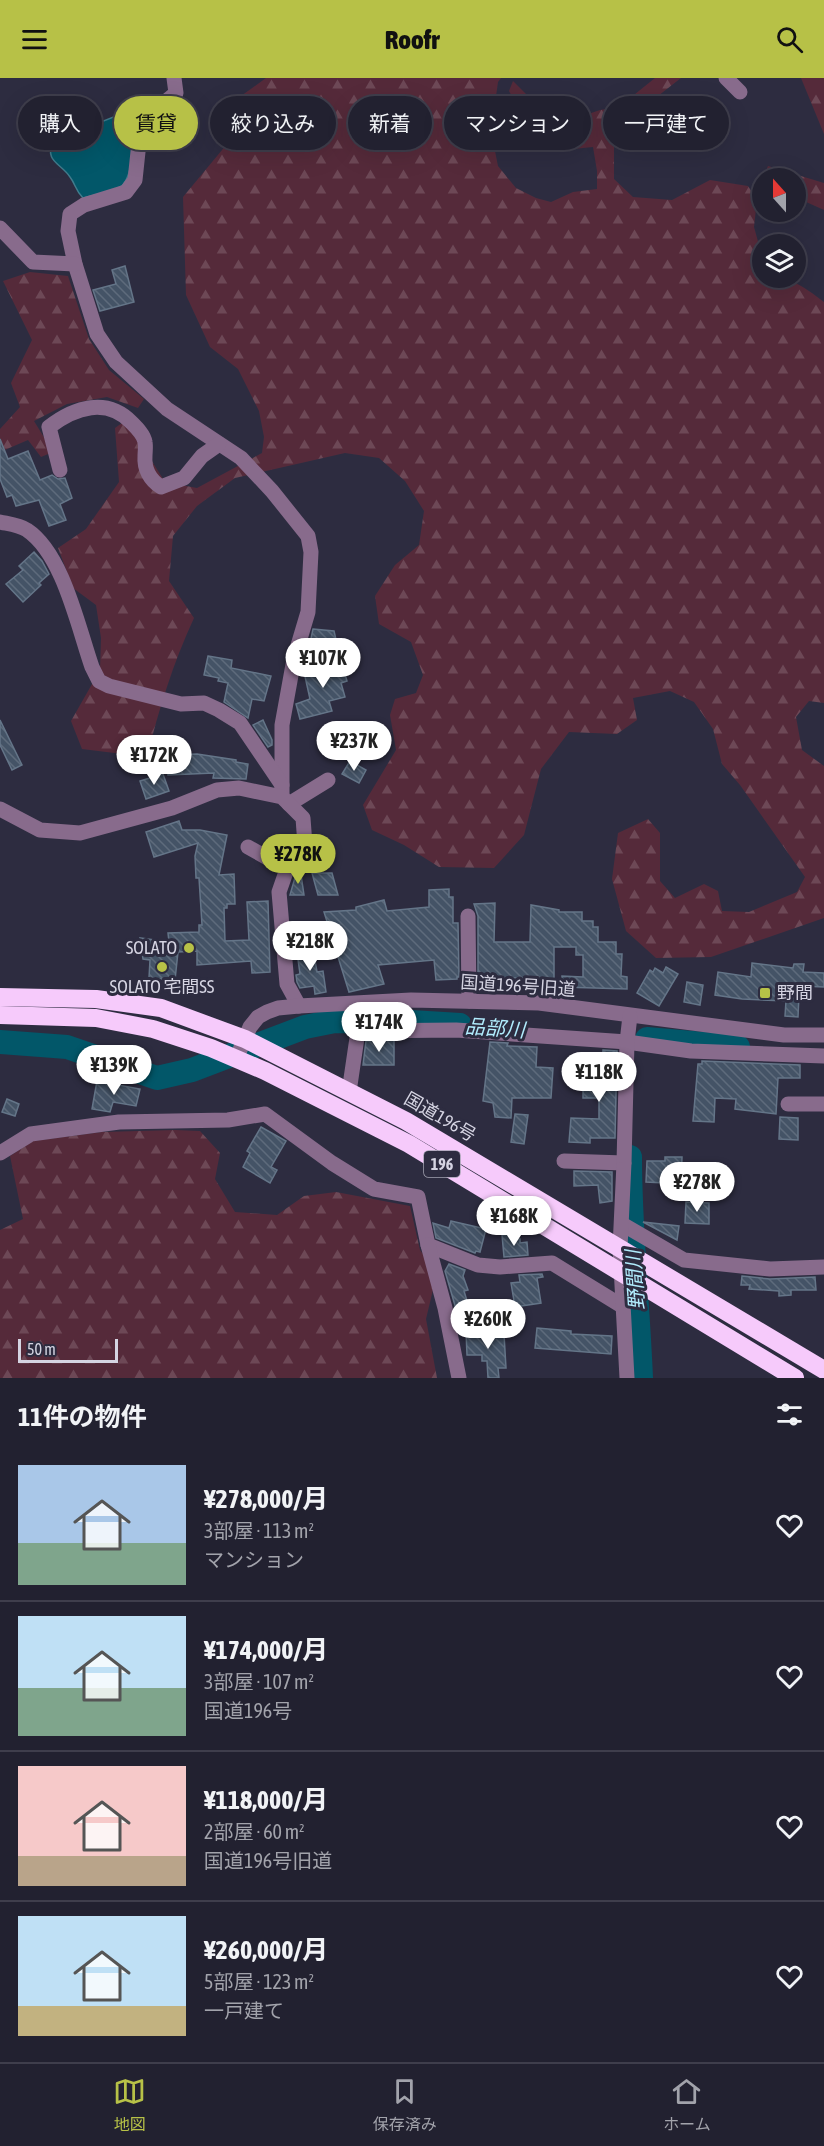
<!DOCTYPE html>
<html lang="ja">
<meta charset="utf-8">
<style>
:root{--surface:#222130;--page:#2e2e3c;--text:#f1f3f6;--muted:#a2a3ab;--line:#3f3e4c;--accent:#b7c147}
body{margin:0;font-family:"Asap Condensed","Noto Sans JP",sans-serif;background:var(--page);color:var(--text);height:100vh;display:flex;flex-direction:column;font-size:22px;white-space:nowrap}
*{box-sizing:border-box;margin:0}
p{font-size:20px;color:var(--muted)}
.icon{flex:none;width:33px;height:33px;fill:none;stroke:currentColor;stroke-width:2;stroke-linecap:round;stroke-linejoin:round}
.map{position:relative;height:1300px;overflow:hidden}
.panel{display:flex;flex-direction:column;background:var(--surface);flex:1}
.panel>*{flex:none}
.hud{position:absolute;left:18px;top:18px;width:789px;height:54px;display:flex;gap:12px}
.needle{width:39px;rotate:339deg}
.tools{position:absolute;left:752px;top:90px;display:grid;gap:12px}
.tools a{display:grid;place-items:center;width:54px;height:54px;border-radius:50%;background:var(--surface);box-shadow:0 6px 24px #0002,0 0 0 2px var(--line);font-size:30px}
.scale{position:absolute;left:18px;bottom:15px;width:100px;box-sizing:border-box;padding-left:6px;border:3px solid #d5d4e2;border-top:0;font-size:16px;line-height:21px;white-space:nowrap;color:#d5d4e2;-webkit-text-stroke:4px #2d2c40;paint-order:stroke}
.price{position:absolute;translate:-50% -51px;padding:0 14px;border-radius:21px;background:#fff;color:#222;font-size:20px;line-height:39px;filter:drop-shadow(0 2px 3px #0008)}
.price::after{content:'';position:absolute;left:50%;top:36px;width:18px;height:14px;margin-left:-9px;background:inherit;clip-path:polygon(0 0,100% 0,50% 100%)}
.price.current{background:var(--accent);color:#111}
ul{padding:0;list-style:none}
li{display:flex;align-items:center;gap:18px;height:150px;padding:0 18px}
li+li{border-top:2px solid var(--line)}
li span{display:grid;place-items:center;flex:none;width:168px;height:120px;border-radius:0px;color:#555}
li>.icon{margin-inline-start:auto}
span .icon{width:72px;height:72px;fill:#fffc;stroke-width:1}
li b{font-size:26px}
h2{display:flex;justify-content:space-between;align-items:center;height:72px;padding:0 18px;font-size:26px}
.chip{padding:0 21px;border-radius:27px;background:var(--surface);box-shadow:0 6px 24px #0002,0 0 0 2px var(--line);font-size:21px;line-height:54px}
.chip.current{background:var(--accent);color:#111}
header{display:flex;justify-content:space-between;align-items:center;height:78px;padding:0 18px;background:var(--accent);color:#111;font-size:27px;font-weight:800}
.menu{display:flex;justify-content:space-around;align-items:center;height:84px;border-top:2px solid var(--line);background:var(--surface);font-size:16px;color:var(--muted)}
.menu a{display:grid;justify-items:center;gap:3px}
.menu .current{color:var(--accent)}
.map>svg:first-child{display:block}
</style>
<header><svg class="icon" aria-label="menu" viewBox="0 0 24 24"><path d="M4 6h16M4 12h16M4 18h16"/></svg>Roofr<svg class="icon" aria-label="search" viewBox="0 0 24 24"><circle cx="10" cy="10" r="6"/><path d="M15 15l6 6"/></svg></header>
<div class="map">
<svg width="824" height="1300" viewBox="0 0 824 1300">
<defs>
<pattern id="forest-firs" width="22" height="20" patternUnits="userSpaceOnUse" patternTransform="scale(1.5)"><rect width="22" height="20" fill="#552a3a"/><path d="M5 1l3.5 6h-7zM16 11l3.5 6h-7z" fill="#6d4856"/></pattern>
<pattern id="building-back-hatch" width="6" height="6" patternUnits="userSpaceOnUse" patternTransform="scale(1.5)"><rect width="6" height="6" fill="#445366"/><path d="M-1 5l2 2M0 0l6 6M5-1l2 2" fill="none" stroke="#5e6b7c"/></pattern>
</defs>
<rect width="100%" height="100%" fill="#2d2c40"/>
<g fill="url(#forest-firs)">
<path d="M 266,0 L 501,0 L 498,4 L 491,53 L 498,88 L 516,110 L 536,120 L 551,124 L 573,114 L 597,111 L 597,93 L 593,69 L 543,74 L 509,13 L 513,3 L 530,20 L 544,43 L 559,46 L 600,32 L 619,29 L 655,0 L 681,0 L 631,39 L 626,53 L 614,67 L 614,101 L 633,119 L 672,122 L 710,102 L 748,108 L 757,122 L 754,149 L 762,178 L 762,200 C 793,200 800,206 824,224 L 824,625 L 809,623 L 796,639 L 802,672 L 824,688 L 824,840 L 711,879 L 656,880 L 626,853 L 612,801 L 618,755 L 648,741 L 660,755 L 660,803 L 675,820 L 704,806 L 718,813 L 722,833 L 749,834 L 797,814 L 805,799 L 740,707 L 722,686 L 713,651 L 694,624 L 670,613 L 633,620 L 637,642 L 617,656 L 569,654 L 541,691 L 524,757 L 494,790 L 439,789 L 404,767 L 372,752 L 363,727 L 396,672 L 390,637 L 395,621 L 416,615 L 423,597 L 411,564 L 379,546 L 375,518 L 395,487 L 419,467 L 424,433 L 405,403 L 379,380 L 345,375 L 235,400 L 197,428 L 173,458 L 169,503 L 194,540 C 173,585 159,631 147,679 L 82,671 L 71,643 L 100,592 L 101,560 L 96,527 L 73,510 L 58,470 L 86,451 L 119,404 L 115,350 L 126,342 L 165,404 L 197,410 L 262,375 L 264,359 L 259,333 L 238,291 L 210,269 L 186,217 L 183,119 L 227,66 L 234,23 Z"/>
<polygon points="801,0 824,0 824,56"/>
<polygon points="768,88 824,105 824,132 795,119 795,100 763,100"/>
<polygon points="30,194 68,198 89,261 109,292 144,321 138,330 107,319 67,326 34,343 53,374 41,379 28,362 0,374 0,351 20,329 11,305 32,262 3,203"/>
<polygon points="175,1052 200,1053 220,1075 215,1101 235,1134 277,1137 304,1118 336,1114 410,1128 420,1172 437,1195 426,1241 437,1300 0,1300 0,1152 23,1141 10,1078 33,1063 102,1054"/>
</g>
<path fill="#025769" stroke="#417c8d" stroke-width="1.5" d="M 121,36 L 136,41 C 134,56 134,101 120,109 C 110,115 94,117 83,120 C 75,112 76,107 70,99 C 61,85 44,84 53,63 Z"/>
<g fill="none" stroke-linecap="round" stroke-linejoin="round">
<g stroke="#025769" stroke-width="24">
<polyline points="647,961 738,969"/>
<polyline points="0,964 67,969 157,1000 192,992 305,949 335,943 411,944 460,947"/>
<path d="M 630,1079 C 630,1153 638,1226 641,1300"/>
</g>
</g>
<g fill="url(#building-back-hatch)" stroke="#647588" stroke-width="1.5">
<polygon points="125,188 134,224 100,233 93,212 116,206 112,192"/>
<polygon points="0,361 8,381 28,373 40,402 52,397 58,401 65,400 72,420 60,426 66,442 49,448 39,422 16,428 12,417 7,419 0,401"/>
<polygon points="34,474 42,483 49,496 39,505 41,507 23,524 6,506 23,492 19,488"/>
<polygon points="313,551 334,553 338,570 309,570"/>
<polygon points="208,578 232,582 231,590 271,598 264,623 252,621 248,640 224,624 228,605 218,603 219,600 204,597"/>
<polygon points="341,582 347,603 341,605 345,619 329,623 332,633 300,641 296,626 310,621 304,594 311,593 310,590"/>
<polygon points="0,642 22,687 12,692 0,667"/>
<polygon points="263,642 272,662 272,667 268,669 253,647"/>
<polygon points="197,676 236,682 236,684 248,686 246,701 213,700 214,695 168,697 167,677"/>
<polygon points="350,683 366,692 359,705 342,696"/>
<polygon points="163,696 169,713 146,721 140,703"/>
<polygon points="179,743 182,752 200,752 227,757 219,797 234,796 235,826 227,826 227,830 224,830 225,863 249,862 247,824 268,823 270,894 252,895 251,883 197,887 197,873 178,874 175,902 149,900 150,882 143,881 140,860 169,864 168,855 199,854 199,847 202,847 199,800 196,800 195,778 198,765 154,779 146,754"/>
<polygon points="300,790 304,817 290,817 296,796"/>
<polygon points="312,795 332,795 338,817 318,817"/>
<polygon points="449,811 449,819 453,819 453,845 458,845 459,899 457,899 457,901 436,902 434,882 378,887 384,906 349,914 324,834 356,832 356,829 384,822 387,833 429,829 429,812"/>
<polygon points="495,825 494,864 530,864 531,827 559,832 559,834 582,834 582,843 593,843 593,849 598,849 598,864 616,864 616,876 622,876 621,898 627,899 627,911 562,909 562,898 583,899 583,877 576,877 576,869 554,869 554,901 478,899 478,838 474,826"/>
<polygon points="313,871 317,894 323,893 326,914 315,916 314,908 300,910 297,904 296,897 300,896 297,874"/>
<polygon points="752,885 793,890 794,886 804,886 803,894 824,895 824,909 802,908 802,917 799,917 798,939 785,938 786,923 742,921 715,917 718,894 751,899"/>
<polygon points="666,889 678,896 659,928 637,915 650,892 653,894 655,890 663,895"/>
<polygon points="687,904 703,907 700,927 684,924"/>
<polygon points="394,962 394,987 363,987 366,963"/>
<polygon points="490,964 508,965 507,968 537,969 536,989 553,990 551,1020 512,1020 511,1040 495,1039 493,1025 483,1023"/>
<polygon points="603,972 617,973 615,1060 590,1060 590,1065 569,1064 571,1040 599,1041 599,1020 583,1020 583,994 602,994"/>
<polygon points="702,983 800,987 800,1000 778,1000 776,1036 735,1031 736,1021 715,1020 714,1044 693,1043 698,986 702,986"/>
<polygon points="97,1003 140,1011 136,1028 113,1024 110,1034 92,1031"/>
<polygon points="7,1021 19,1026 15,1038 2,1034"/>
<polygon points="515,1036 528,1037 524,1066 511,1064"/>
<polygon points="780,1039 798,1040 798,1062 779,1061"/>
<polygon points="261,1049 286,1063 271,1089 277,1092 270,1105 243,1089 250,1075 247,1073"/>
<polygon points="665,1079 682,1079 681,1109 665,1108 665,1105 646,1104 647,1083 665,1083"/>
<polygon points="574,1093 612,1094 612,1123 600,1125 598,1107 574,1108"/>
<polygon points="686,1124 709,1125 709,1146 685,1145"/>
<polygon points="451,1143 486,1151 480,1174 476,1173 475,1175 436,1160 433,1145 449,1150"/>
<polygon points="643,1144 679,1148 677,1162"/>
<polygon points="514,1156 514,1161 520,1161 520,1165 527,1164 528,1177 504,1179 502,1157"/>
<polygon points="449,1186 465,1192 463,1198 468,1212 464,1213 468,1226 456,1231 445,1193"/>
<polygon points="542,1196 543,1199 537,1200 541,1225 515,1229 511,1205 520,1204 519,1197"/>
<polygon points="742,1198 770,1201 815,1199 816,1212 791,1212 791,1217 779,1218 779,1213 749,1211 750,1207 741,1207"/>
<polygon points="537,1250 571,1253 571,1256 612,1258 611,1276 535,1270"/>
<polygon points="466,1253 498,1253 498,1256 504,1256 506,1290 498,1290 499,1300 488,1300 487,1283 482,1283 482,1277 467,1277"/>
</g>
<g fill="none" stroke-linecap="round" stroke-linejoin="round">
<g stroke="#886b8c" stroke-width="15">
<polyline points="174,0 176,15 147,39 140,55 135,102 126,114 84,127 70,136 68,153 75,186 97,256 116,284 167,331 241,380 272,413 308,458 311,474 308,534 294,581 282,647 282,719"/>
<polyline points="726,0 740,14"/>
<polyline points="0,150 33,184 75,186"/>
<path d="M 60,392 L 49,349 C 75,329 107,319 132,345 C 137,350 144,357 145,364 C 146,368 145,374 145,378 C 144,391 150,402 161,409 L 184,400 L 202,378 L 219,366"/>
<path d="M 0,444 C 9,446 19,447 27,452 C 63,476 78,549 92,589 L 99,603 L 109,608 L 181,626 L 204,625 L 219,632 L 240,645 L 282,707"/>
<polyline points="289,726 328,702"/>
<polyline points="0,731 40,752 80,755 172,730 217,712 239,710 282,719 303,740 305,767 287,791 279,814 287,906 299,928"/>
<polyline points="248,769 287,791"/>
<polyline points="468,838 469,923"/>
<polyline points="236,981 250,949 258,939 267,934 278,930 299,928 411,922 539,925 784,957 824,957"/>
<polyline points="349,1014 358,953 456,952 627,964 691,973 824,978"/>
<polyline points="788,1026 824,1026"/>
<polyline points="0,1075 31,1056 119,1044 228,1042 265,1036 332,1085 374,1111 418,1119 428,1167 478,1187 500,1189 552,1185 622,1228"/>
<polyline points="564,1083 624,1085"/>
<polyline points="622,1146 684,1182 770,1191 824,1189"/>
<polyline points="428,1167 445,1230 459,1300"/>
<polyline points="627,1300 620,1170 624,1085 627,964 630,938"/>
</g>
<g stroke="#f6cafb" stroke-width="18">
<polyline points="0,919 96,921 161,930 245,961 406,1043 824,1292"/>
<polyline points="0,937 96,940 153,951 211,970 265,993 409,1066 795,1300"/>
</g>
</g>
<g fill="#b7c147" stroke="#2d2c40" stroke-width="2">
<circle cx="189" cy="870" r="6"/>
<circle cx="162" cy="889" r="6"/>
<rect x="759" y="909" width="12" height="12" rx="3"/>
</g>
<g text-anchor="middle" stroke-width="6" stroke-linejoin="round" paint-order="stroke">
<rect fill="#2d2c40" stroke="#a3a2b1" stroke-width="1.5" x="424" y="1073" width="36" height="26" rx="4.5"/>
<g font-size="16" font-weight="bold" fill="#d5d4e2">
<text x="442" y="1092">196</text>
</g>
<g font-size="18" fill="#d5d4e2" stroke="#2d2c40" text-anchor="end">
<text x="177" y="876">SOLATO</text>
<text x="162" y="915" text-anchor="middle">SOLATO 宅間SS</text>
<text x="777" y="921" text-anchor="start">野間</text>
</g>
<g font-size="18" fill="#d5d4e2" stroke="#2d2c40">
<text transform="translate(518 908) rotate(4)" y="6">国道196号旧道</text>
<text transform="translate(440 1039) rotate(30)" y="6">国道196号</text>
</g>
<g font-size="20" font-style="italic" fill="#b1ecfd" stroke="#2d2c40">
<text transform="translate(495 950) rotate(4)" y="7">品部川</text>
<text transform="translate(635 1202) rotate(-94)" y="7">野間川</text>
</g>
</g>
</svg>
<div class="tools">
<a><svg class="needle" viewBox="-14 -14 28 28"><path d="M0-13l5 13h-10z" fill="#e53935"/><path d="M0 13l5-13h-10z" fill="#a2a3ab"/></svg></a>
<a><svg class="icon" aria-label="layers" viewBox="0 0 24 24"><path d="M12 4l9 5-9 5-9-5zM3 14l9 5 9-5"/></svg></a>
</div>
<div class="scale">50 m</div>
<b class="price" style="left:323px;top:611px">¥107K</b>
<b class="price" style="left:354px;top:694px">¥237K</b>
<b class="price" style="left:154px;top:708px">¥172K</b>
<b class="price current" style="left:298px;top:807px">¥278K</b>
<b class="price" style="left:310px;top:894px">¥218K</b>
<b class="price" style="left:379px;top:975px">¥174K</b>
<b class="price" style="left:114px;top:1018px">¥139K</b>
<b class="price" style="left:599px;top:1025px">¥118K</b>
<b class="price" style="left:697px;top:1135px">¥278K</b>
<b class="price" style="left:514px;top:1169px">¥168K</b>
<b class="price" style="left:488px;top:1272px">¥260K</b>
<div class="hud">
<a class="chip">購入</a>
<a class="chip current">賃貸</a>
<a class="chip">絞り込み</a>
<a class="chip">新着</a>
<a class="chip">マンション</a>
<a class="chip">一戸建て</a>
</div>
</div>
<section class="panel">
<h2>11件の物件<svg class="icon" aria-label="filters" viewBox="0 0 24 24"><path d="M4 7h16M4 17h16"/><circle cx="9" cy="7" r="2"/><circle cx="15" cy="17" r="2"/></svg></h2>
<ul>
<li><span style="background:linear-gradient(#a9c7e8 65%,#7fa58c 0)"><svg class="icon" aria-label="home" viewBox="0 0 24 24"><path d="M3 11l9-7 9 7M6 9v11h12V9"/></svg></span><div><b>¥278,000/月</b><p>3部屋 · 113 m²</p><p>マンション</p></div><svg class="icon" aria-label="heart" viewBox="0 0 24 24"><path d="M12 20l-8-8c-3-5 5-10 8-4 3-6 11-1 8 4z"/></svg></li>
<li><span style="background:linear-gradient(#bfe0f5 60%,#7fa58c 0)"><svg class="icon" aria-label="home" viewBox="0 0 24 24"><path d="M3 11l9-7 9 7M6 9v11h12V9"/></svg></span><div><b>¥174,000/月</b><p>3部屋 · 107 m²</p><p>国道196号</p></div><svg class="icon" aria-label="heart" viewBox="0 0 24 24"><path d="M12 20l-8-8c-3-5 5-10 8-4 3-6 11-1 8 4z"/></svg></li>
<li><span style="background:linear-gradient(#f6c9c9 75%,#b9a48a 0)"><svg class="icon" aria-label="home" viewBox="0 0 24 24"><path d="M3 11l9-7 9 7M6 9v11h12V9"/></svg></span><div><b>¥118,000/月</b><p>2部屋 · 60 m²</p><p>国道196号旧道</p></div><svg class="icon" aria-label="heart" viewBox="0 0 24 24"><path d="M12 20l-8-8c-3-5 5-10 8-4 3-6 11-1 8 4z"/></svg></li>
<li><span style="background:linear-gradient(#bfe0f5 75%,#c2b280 0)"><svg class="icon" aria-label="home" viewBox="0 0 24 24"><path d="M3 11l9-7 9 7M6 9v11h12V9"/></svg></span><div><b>¥260,000/月</b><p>5部屋 · 123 m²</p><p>一戸建て</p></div><svg class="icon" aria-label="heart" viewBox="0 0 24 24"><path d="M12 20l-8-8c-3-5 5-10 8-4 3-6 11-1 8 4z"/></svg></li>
</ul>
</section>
<nav class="menu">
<a class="current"><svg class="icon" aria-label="map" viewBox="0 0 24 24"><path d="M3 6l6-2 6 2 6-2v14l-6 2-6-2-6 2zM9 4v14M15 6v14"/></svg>地図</a>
<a><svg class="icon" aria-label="saved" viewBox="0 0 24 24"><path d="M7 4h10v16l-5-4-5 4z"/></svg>保存済み</a>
<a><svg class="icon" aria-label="home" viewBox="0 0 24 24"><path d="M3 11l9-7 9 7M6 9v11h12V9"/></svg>ホーム</a>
</nav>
